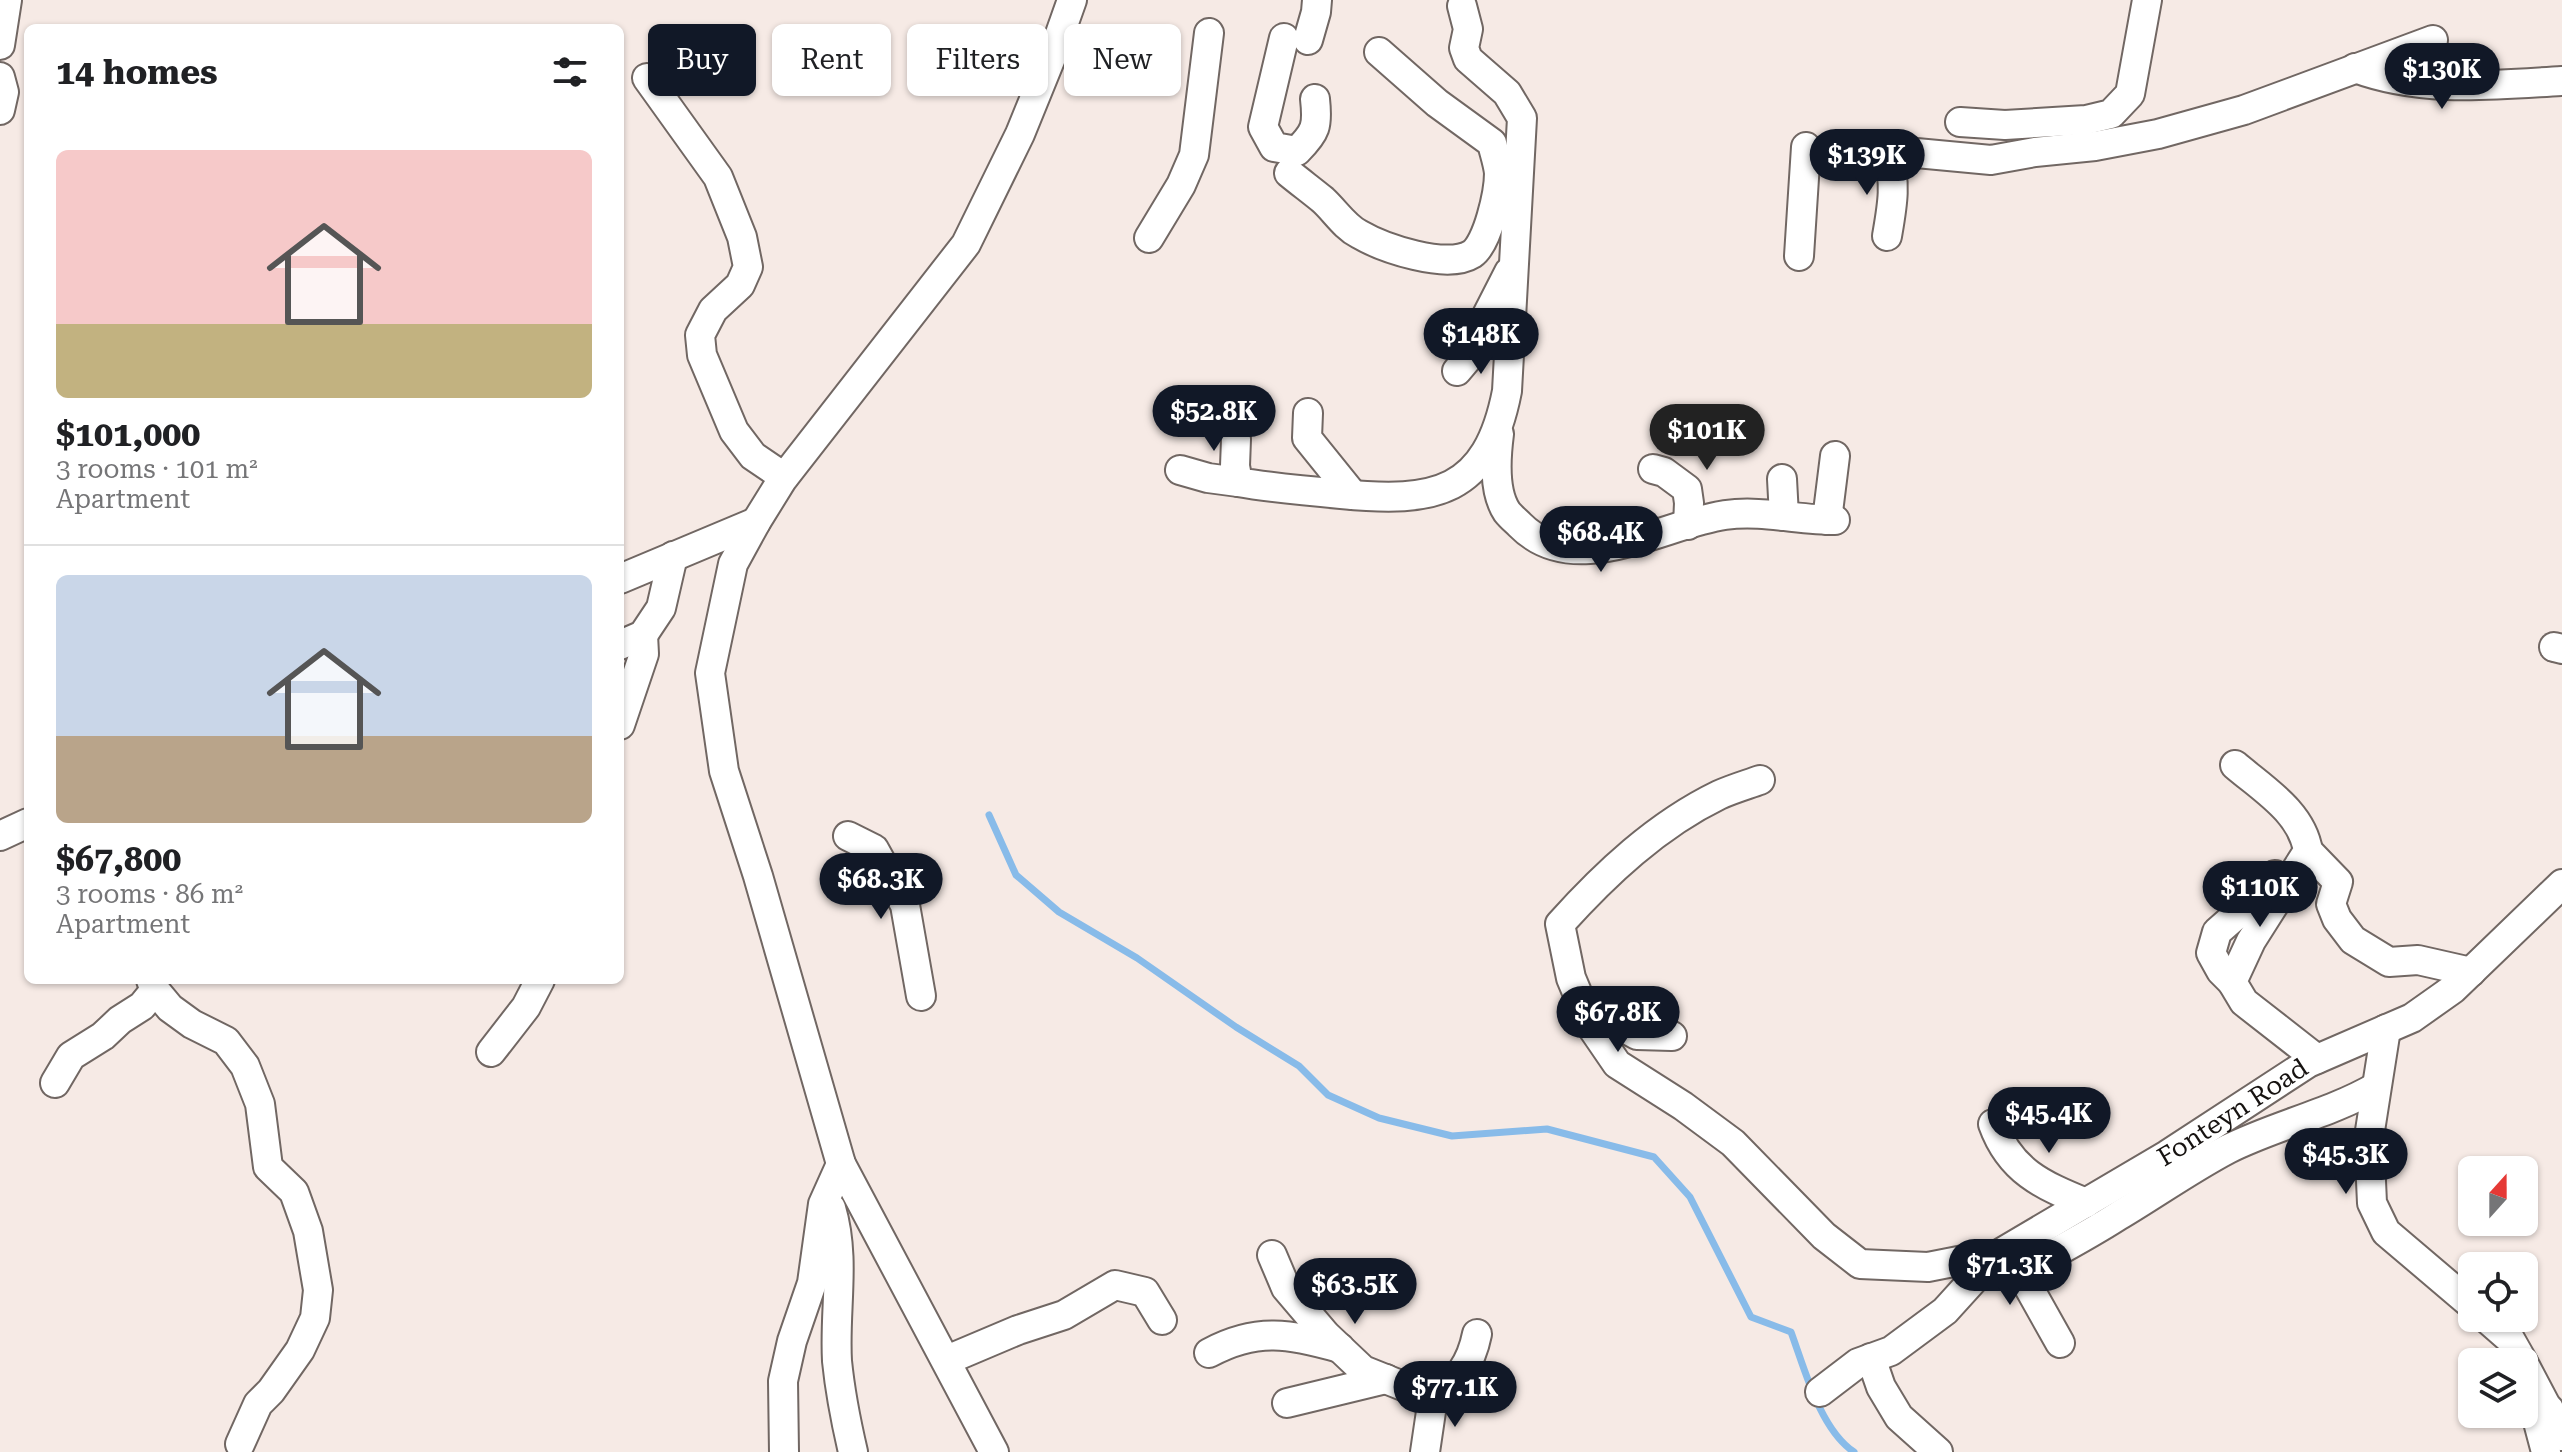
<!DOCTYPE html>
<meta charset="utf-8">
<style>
:root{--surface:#fff;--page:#f6f6f6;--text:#202124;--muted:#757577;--line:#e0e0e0;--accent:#111827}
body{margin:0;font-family:"Roboto Serif",serif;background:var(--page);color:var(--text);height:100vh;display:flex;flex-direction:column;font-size:30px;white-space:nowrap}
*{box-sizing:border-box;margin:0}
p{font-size:26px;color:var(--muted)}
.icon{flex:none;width:44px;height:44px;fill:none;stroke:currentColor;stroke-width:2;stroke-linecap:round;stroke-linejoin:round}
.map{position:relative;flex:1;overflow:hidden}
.details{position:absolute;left:24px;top:24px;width:600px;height:960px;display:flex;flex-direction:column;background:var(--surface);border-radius:12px;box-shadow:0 2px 6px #0004}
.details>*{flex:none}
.top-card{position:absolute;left:648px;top:24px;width:760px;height:72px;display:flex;gap:16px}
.needle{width:52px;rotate:21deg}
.tools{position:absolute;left:2458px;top:1156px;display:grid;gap:16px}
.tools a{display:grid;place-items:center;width:80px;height:80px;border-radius:12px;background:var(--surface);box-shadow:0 2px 6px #0004;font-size:40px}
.price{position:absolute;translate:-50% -68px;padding:0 18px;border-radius:28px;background:var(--accent);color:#fff;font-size:26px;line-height:52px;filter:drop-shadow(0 2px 4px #0008)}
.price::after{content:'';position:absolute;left:50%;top:48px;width:24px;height:18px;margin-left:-12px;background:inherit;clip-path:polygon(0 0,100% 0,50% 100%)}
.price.on{background:#222;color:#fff}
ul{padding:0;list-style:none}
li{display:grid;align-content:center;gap:16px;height:424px;padding:0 32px}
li+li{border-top:2px solid var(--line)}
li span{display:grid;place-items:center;height:248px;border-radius:12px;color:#555}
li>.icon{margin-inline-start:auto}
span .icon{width:144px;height:144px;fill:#fffc;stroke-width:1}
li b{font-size:34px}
h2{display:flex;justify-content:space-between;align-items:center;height:96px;padding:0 32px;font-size:34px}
.pill{padding:0 28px;border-radius:12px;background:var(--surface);box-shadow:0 2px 6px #0004;font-size:28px;line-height:72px}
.pill.on{background:var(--accent);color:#fff}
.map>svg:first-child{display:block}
</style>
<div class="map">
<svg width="2562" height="1452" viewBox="0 0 2562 1452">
<rect width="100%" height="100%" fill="#f6eae5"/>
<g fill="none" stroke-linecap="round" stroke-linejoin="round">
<path stroke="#88bbe9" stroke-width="7" d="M 989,815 L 1016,875 L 1059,912 L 1137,958 L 1236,1027 L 1299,1066 L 1328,1095 L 1379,1118 L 1452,1136 L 1547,1129 L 1654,1157 L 1690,1197 L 1751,1317 L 1791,1332 C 1805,1370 1820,1429 1854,1452"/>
<g stroke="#716763" stroke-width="32">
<g id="minor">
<path d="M 1284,38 L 1263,127 L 1274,147 L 1297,151 C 1316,132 1318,126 1315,99"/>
<polyline points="1308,40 1316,12 1317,0"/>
<polyline points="0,45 7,0"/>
<path d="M 2355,68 C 2422,93 2492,85 2562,81"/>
<polyline points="0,77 4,92 0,110"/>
<polyline points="647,78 718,177 742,237 748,267 740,285 713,310 700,335 702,355 734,431 753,456 784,477"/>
<polyline points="1960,122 2005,125 2086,120 2111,114 2130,94 2147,0"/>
<polyline points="1895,151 1991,160 2035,152 2095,146 2158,134 2244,110 2433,40"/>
<path d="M 1289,173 C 1300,182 1312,191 1323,200 C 1335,211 1345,227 1359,234 C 1383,248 1447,270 1472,254 C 1488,243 1499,192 1499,173 C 1498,163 1494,152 1492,143 L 1437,103 L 1379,52"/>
<path d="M 1887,236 C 1892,207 1897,182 1887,154"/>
<polyline points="1149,238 1181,185 1194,155 1209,33"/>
<polyline points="1799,256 1806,147"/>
<polyline points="1457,371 1473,352 1486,317 1509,272"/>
<polyline points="1308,413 1307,438 1353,495"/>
<path d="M 1499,434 C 1496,457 1493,491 1507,512 C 1511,517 1516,521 1520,525 C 1575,581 1663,524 1725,515 C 1762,510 1798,520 1835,520"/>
<path d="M 1236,439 L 1235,466 L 1238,482 C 1272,488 1306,491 1341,494 C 1435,503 1487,494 1507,391 L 1522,118 L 1507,93 L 1468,59 L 1464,48 L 1468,29 L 1462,6"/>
<polyline points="1653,469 1664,472 1687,489 1689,503 1688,525"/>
<polyline points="1180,470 1208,478 1238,482"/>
<polyline points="1782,479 1784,516"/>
<polyline points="1827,520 1835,456"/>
<polyline points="620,579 756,522"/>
<polyline points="620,645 643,635 661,608 673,556"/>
<polyline points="2554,647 2562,649"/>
<polyline points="620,725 644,654 643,635"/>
<path d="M 2235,765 C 2263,789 2302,812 2308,851 L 2251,941 L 2232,982 L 2244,1002 L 2317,1059"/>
<path d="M 1760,780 C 1746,785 1732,789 1719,795 C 1657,825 1605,874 1560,924 L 1571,978 L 1591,1026 L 1617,1064 L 1683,1106 L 1733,1143 L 1824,1236 L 1860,1264 L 1928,1267 L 1989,1255"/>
<polyline points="0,836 28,823"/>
<polyline points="848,836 874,849 905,905 921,996"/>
<polyline points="2308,851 2338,882 2331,904 2337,919 2353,940 2389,962 2418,960 2471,972"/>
<polyline points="151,980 155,990 170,1008 192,1024 226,1041 245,1066 260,1104 268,1167 294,1192 308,1231 318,1290 315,1318 300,1350 271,1391 258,1404 240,1444"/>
<polyline points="2232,982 2221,971 2211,953 2217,932 2242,910 2275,875"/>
<polyline points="1582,1005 1637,1035 1672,1036"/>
<polyline points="2386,1029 2369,1137 2372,1203 2386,1232 2472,1305"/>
<polyline points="491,1052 526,1007 540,980"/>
<polyline points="55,1083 71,1056 103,1036 120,1020 142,1006 155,990"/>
<path d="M 1993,1124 C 2010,1171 2042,1185 2086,1203"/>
<path d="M 831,1208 C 846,1259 834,1309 837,1361 C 840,1391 846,1422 853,1452"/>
<polyline points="1272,1255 1286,1288 1326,1335 1363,1370 1433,1398"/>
<polyline points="2015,1255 2028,1286 2060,1343"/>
<path d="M 2022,1271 C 2054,1253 2087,1236 2118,1216 C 2155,1194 2190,1169 2228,1149 C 2276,1125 2329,1114 2376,1087"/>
<polyline points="2486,1318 2510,1339 2523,1362"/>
<path d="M 1209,1353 C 1257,1327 1290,1334 1340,1348"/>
<polyline points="1871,1358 1881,1387 1899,1417 1938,1452"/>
<polyline points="947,1360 1018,1330 1064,1315 1115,1285 1145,1292 1162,1320"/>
<polyline points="2524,1364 2562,1436"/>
<path id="s1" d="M 1820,1392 L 1858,1363 L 1891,1351 L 1945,1311 L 1994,1257 L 2167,1155 L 2308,1063 L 2412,1018 L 2453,989 L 2562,884"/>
<polyline points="1287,1403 1386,1379"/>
<polyline points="784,1452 783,1381 792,1341 812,1283 823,1204 841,1164"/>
<polyline points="994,1452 841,1164 758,876 724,771 710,673 733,564 756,522 782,480 966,244 1020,134 1055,48 1072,0"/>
<path d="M 1425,1452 L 1433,1398 C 1458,1381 1471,1364 1477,1334"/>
<polyline points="2546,1452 2538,1422 2549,1409"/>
</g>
</g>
<use href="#minor" stroke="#fff" stroke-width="28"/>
</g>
<g text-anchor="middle" stroke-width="8" stroke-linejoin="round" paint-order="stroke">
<g font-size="26" fill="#161210" stroke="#fef9f7">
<text dy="9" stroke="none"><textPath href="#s1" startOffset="502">Fonteyn Road</textPath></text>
</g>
</g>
</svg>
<div class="tools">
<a><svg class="needle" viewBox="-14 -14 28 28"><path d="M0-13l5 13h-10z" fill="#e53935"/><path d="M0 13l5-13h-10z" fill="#757577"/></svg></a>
<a><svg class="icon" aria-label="locate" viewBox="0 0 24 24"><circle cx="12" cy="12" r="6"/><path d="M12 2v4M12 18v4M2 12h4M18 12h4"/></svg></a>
<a><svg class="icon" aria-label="layers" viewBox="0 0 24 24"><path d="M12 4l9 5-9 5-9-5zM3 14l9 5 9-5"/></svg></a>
</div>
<b class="price" style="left:2442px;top:111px">$130K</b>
<b class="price" style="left:1867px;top:197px">$139K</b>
<b class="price" style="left:1481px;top:376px">$148K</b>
<b class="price" style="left:1214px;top:453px">$52.8K</b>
<b class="price on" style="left:1707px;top:472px">$101K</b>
<b class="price" style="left:1601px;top:574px">$68.4K</b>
<b class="price" style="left:881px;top:921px">$68.3K</b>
<b class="price" style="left:2260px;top:929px">$110K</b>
<b class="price" style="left:1618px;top:1054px">$67.8K</b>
<b class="price" style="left:2049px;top:1155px">$45.4K</b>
<b class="price" style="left:2346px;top:1196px">$45.3K</b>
<b class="price" style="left:2010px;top:1307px">$71.3K</b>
<b class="price" style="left:1355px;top:1326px">$63.5K</b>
<b class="price" style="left:1455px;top:1429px">$77.1K</b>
<div class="top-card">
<a class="pill on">Buy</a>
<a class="pill">Rent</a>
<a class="pill">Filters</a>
<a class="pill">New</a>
</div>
<section class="details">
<h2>14 homes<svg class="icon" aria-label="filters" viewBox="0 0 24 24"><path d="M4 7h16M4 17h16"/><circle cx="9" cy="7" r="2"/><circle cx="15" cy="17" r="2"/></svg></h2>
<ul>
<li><span style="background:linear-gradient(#f6c9c9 70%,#c2b280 0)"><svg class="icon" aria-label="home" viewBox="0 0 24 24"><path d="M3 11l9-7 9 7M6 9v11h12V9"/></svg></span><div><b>$101,000</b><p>3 rooms · 101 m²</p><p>Apartment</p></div></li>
<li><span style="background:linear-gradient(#c9d6e8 65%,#b9a48a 0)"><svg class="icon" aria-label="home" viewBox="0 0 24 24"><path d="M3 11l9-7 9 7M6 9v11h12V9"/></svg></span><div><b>$67,800</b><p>3 rooms · 86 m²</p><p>Apartment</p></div></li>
</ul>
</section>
</div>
